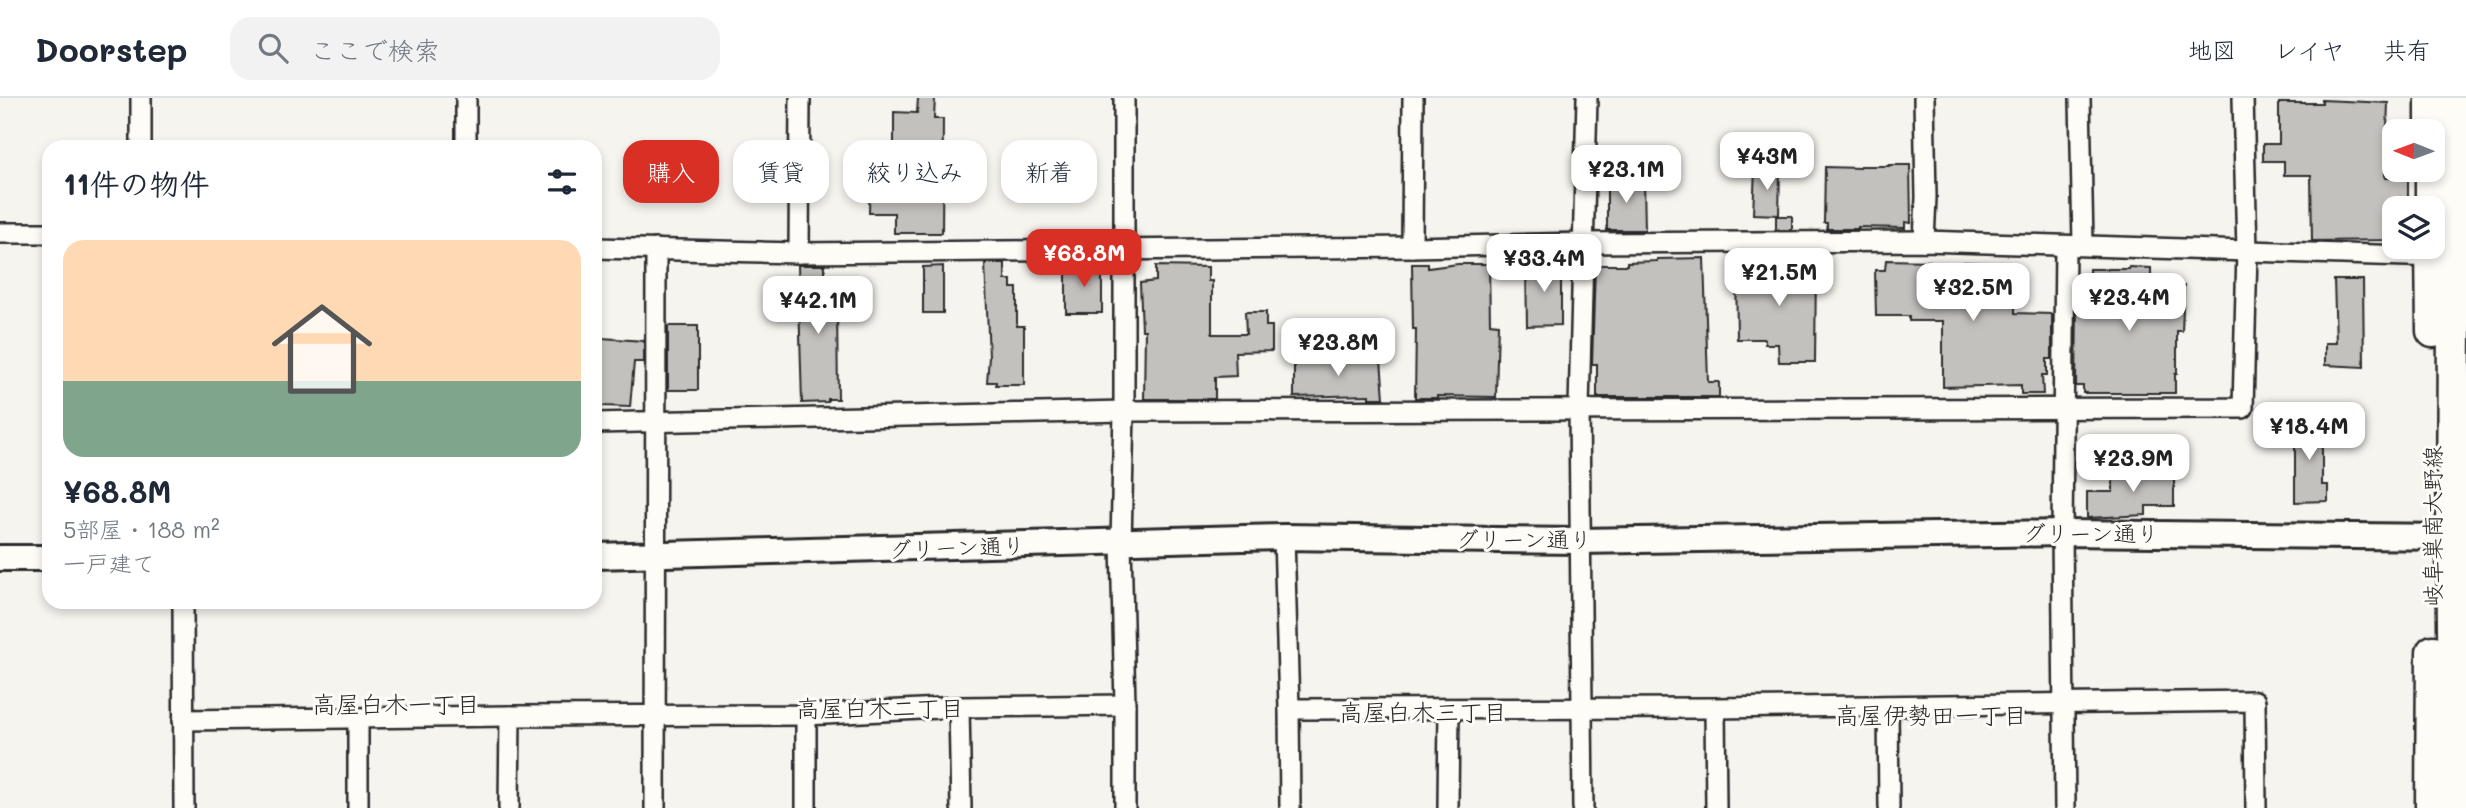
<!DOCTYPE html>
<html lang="ja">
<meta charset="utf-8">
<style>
:root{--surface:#fff;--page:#f2f2f3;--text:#1f2937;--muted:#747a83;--line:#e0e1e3;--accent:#d93025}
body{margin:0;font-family:Mali,"Klee One",sans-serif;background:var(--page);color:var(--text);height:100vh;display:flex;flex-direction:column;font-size:26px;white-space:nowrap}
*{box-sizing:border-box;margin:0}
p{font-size:23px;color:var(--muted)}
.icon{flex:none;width:38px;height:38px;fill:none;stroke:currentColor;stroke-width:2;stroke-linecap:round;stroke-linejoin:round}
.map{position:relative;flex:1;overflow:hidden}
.sheet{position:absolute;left:42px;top:42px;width:560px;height:469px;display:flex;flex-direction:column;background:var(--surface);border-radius:21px;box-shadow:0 4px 10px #0003}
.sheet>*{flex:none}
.top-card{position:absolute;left:623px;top:42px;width:665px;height:63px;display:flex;gap:14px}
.needle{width:46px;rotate:271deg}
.fabs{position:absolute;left:2382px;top:21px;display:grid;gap:14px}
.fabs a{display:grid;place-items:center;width:63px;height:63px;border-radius:14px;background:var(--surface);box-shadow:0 4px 10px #0003;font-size:35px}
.price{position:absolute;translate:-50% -60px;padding:0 16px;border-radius:14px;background:#fff;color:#222;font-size:23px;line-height:46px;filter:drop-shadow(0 2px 4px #0008)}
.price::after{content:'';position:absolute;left:50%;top:42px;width:21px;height:16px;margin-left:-10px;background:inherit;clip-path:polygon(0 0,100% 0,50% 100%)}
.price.selected{background:var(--accent);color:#fff}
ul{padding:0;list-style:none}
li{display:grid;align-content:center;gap:14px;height:371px;padding:0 21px}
li span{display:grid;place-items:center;height:217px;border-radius:21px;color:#555}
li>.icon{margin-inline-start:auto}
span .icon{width:126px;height:126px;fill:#fffc;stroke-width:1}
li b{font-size:30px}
h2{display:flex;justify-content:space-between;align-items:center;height:84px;padding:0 21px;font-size:30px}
.pill{padding:0 24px;border-radius:21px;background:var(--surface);box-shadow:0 4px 10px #0003;font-size:24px;line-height:63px}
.pill.selected{background:var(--accent);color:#fff}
header{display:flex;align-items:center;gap:42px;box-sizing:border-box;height:98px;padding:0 35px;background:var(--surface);border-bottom:2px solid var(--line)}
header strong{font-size:33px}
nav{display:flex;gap:38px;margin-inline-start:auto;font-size:24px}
.search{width:490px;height:63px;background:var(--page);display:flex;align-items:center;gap:18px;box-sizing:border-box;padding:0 24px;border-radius:21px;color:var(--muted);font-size:26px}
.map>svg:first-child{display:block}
</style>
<header>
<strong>Doorstep</strong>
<div class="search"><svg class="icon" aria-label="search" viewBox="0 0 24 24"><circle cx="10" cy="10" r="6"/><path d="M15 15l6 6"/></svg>ここで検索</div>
<nav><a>地図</a><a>レイヤ</a><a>共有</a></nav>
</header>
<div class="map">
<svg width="2466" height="710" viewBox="0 0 2466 710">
<rect width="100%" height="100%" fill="#f5f4ef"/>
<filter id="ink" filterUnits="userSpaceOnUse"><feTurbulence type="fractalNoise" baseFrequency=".0143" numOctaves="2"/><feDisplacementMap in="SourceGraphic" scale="14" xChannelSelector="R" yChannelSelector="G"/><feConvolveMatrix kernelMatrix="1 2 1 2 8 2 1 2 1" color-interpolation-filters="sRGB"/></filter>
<g filter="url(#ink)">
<g fill="#c2c1be" stroke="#2b2b2b" stroke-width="2">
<polygon points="918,0 935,0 934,21 943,21 942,135 894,135 894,115 869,115 870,69 894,69 894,14 917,15"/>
<polygon points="2322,2 2388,5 2385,80 2408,80 2408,110 2394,110 2394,142 2312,143 2311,77 2284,77 2284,63 2263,63 2263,46 2279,46 2279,5 2322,5"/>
<polygon points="1889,67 1910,67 1911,125 1905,124 1905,130 1858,129 1858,131 1827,131 1827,125 1824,125 1825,69 1860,70 1860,68 1889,68"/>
<polygon points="1780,70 1779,117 1753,116 1755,71"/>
<polygon points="1612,82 1644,82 1645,132 1607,132 1607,85 1612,85"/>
<rect x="1776" y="118" width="16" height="14"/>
<polygon points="1704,160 1708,284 1719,284 1719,299 1597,299 1597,266 1592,266 1595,167 1627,167 1627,164 1657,163 1657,161"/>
<polygon points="1886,162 1930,163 1930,182 1933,182 1933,193 1963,193 1964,164 2015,166 2015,215 2052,216 2052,261 2047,261 2047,277 2042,277 2043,296 2021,296 2021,287 1943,289 1943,223 1909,223 1909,218 1876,218 1875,172 1885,172"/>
<polygon points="985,165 1005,165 1005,182 1011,182 1011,190 1017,190 1017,228 1024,228 1024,287 996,287 996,284 987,284 989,259"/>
<polygon points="1066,165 1093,166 1093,170 1102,170 1102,215 1066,215"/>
<polygon points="1561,165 1561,227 1527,228 1526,166"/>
<polygon points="1412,166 1428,166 1428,170 1458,166 1489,166 1490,225 1498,226 1496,299 1437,298 1437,300 1415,300 1416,231 1413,231"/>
<polygon points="1736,166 1816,167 1815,264 1779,264 1778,246 1765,246 1765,241 1737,241"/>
<polygon points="798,167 825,167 825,183 831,183 832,211 837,211 838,301 828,301 828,304 802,305"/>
<polygon points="943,168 943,215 923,215 923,169"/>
<polygon points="1156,168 1208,169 1208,183 1212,183 1212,236 1246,236 1245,214 1266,214 1266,228 1272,228 1272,253 1235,254 1236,278 1215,279 1215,301 1144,301 1145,232 1142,232 1140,185 1156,183"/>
<polygon points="2129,169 2151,170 2151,183 2175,184 2175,188 2184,188 2182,233 2177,233 2177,276 2175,276 2175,295 2083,295 2083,288 2076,288 2077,205 2089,205 2089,171 2129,171"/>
<polygon points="2334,182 2363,182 2364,269 2325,267 2325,245 2336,245"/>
<rect x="668" y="228" width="30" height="64"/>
<polygon points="602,240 644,243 644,264 634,264 630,309 601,308"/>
<polygon points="1294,261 1314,261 1314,263 1381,262 1384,300 1369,300 1369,297 1294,299"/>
<polygon points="2295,322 2322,322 2322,387 2328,387 2328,403 2295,404"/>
<polygon points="2174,373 2174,408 2146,408 2146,417 2087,420 2087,394 2113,394 2113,374"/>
</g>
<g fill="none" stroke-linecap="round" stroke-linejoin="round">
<g stroke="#2b2b2b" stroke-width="24">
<g id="minor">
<polyline points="141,0 141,49"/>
<polyline points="1124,0 1124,313 1121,445 1125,607 1125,710"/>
<polyline points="2080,0 2083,147"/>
<polyline points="466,49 466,0"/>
<polyline points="0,135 49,135"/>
<polyline points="1924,143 1926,99 1924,0"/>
<polyline points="2065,148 2062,435 2065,710"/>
<polyline points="1412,149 1413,0"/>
<polyline points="595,150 799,155 1412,149 1584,145 1924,143 2440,159"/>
<polyline points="799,155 800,0"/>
<polyline points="595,325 1124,313 2243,310 2247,153 2243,0"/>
<polyline points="1284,439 1289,611"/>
<polyline points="183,504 184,710"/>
<polyline points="1888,608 1889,710"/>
<polyline points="959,609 961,710"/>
<polyline points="1715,610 1716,710"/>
<polyline points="806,617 806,710"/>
<polyline points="358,620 358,710"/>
<polyline points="183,622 510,618 806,617 959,609 1125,607"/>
<polyline points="509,710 510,618"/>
<polyline points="655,710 656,151"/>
<polyline points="1290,710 1289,611 1715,610 2255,603 2256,710"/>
<polyline points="1448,710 1449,611"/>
<polyline points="1583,710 1579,310 1587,0"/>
</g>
</g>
<g stroke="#2b2b2b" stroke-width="30">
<g id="tertiary">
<polyline points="595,458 1284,439 1579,443 2062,435 2453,439"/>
<polyline points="0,460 49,460"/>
</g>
</g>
<g stroke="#2b2b2b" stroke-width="37">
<g id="primary">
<polyline points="2432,0 2432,33"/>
<polyline points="2455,0 2453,439 2456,710"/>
<polyline points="2432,72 2432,110"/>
<polyline points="2432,147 2433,233"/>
<polyline points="2432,710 2433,554"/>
</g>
</g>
<use href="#minor" stroke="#fdfcf7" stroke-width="19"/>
<use href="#tertiary" stroke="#fdfcf7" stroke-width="24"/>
<use href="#primary" stroke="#fdfcf7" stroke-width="32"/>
</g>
</g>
<g text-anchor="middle" stroke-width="6" stroke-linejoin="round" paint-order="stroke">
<g font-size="23" fill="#2b2b2b" stroke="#fdfcf7">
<text transform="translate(2433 428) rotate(-90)" y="8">岐阜巣南大野線</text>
<text x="2091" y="444">グリーン通り</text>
<text x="1524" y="450">グリーン通り</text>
<text transform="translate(957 450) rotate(-2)" y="8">グリーン通り</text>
</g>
<g font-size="24" fill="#2b2b2b" stroke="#fdfcf7">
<text x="396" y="615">高屋白木一丁目</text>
<text x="880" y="619">高屋白木二丁目</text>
<text x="1423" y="623">高屋白木三丁目</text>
<text x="1931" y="626">高屋伊勢田一丁目</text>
</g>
</g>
</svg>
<div class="fabs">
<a><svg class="needle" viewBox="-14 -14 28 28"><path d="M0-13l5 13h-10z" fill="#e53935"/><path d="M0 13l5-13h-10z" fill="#747a83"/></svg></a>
<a><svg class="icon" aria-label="layers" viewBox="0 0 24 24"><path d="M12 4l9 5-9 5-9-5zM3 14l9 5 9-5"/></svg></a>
</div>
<b class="price" style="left:1767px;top:94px">¥43M</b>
<b class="price" style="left:1626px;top:107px">¥23.1M</b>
<b class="price selected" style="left:1084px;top:191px">¥68.8M</b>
<b class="price" style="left:1544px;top:196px">¥33.4M</b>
<b class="price" style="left:1779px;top:210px">¥21.5M</b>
<b class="price" style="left:1973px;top:225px">¥32.5M</b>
<b class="price" style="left:2129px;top:235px">¥23.4M</b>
<b class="price" style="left:818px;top:238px">¥42.1M</b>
<b class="price" style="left:1338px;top:280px">¥23.8M</b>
<b class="price" style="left:2309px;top:364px">¥18.4M</b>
<b class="price" style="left:2133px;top:396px">¥23.9M</b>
<div class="top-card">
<a class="pill selected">購入</a>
<a class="pill">賃貸</a>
<a class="pill">絞り込み</a>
<a class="pill">新着</a>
</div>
<section class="sheet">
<h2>11件の物件<svg class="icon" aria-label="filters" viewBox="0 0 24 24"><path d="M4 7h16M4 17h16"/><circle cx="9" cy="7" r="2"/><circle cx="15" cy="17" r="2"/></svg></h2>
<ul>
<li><span style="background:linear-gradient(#ffd9b3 65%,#7fa58c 0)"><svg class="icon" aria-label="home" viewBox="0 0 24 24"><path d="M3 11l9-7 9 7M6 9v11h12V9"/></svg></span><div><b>¥68.8M</b><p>5部屋 · 188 m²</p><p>一戸建て</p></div></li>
</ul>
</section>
</div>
